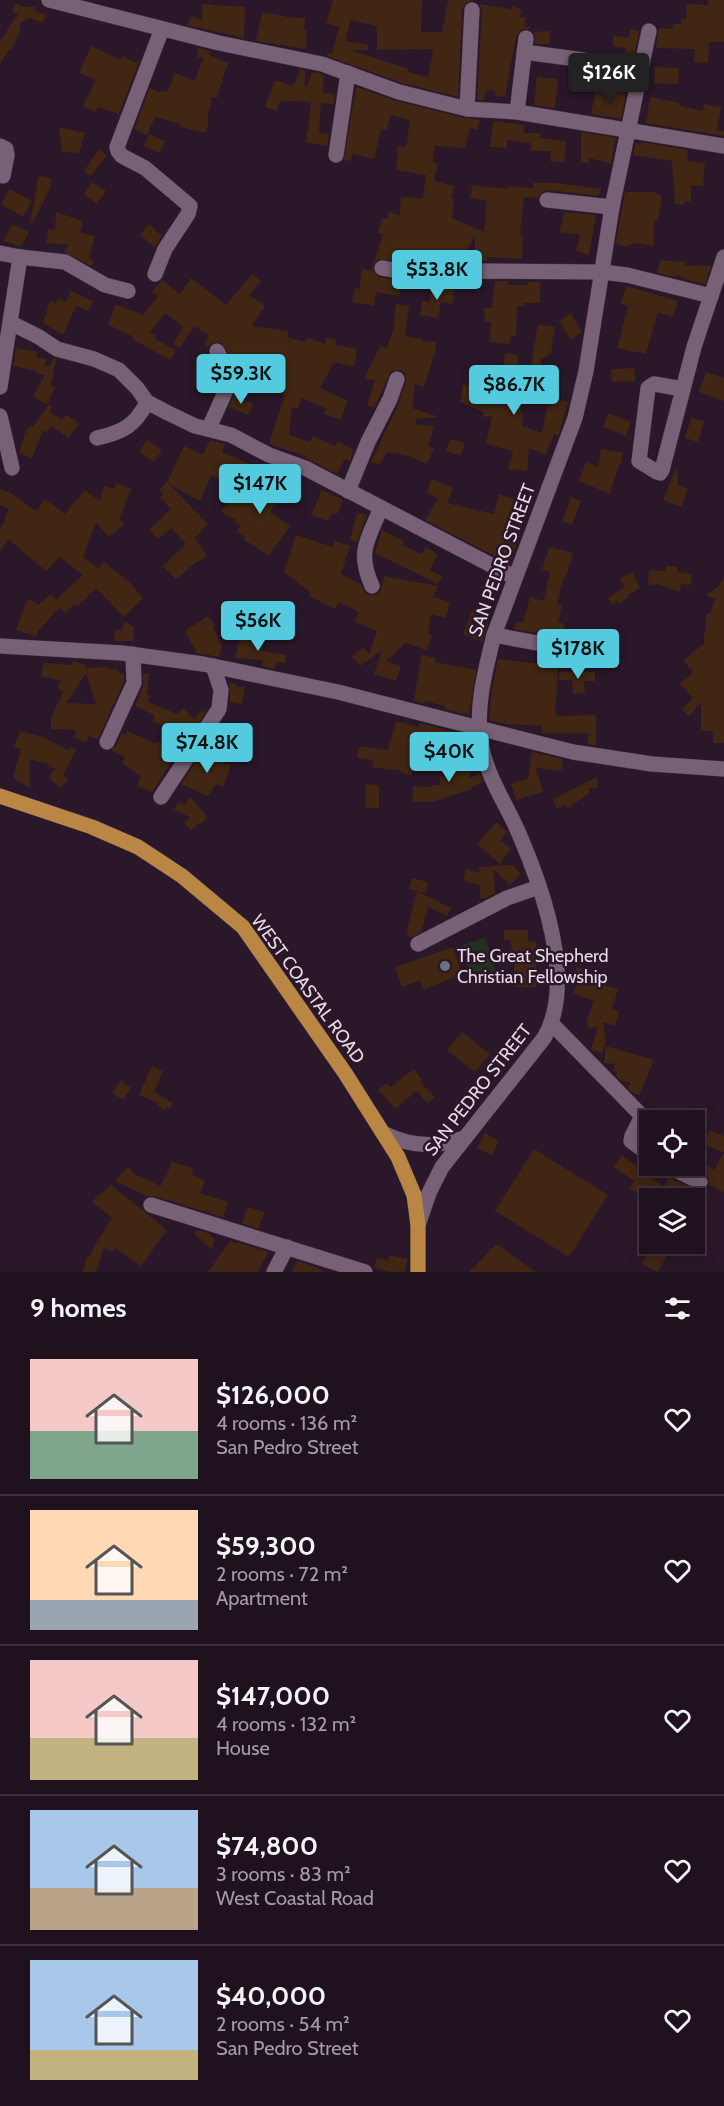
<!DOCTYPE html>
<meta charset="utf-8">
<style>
:root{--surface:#20111f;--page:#281a28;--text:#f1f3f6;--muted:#a29da4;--line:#3d313d;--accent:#54cade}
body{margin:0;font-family:Cabin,sans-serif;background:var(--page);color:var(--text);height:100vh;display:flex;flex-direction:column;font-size:22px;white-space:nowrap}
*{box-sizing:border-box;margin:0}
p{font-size:20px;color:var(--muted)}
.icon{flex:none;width:33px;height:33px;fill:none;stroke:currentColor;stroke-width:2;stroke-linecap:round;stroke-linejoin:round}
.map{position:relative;height:1272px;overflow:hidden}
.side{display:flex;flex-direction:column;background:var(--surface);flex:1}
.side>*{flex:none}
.fabs{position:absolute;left:639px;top:1110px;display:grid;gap:12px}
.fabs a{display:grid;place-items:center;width:66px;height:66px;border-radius:0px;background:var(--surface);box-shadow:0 3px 15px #0003,0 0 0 2px var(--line);font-size:30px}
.price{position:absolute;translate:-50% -51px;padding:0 14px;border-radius:6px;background:var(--accent);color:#111;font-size:20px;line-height:39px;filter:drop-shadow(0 2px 3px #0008)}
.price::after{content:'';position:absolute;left:50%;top:36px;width:18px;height:14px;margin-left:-9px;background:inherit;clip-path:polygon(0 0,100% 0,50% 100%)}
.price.selected{background:#222;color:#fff}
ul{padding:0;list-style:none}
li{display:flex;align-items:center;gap:18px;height:150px;padding:0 30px}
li+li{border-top:2px solid var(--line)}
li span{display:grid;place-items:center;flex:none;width:168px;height:120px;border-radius:0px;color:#555}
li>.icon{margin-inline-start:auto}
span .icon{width:72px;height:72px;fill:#fffc;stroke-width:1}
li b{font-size:26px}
h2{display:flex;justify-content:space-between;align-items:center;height:72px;padding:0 30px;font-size:26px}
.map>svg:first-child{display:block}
</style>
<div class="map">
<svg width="724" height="1272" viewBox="0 0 724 1272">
<rect width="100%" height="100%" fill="#2a1729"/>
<polygon fill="#22301e" points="485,938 499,979 474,987 460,946"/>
<g fill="#412613" fill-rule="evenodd">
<path d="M 333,0 L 422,0 L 421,32 L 442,32 L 448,0 L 475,0 L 467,2 L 462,10 L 458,97 L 402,83 L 327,56 L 328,53 L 332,54 L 339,27 L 326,23 ZM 350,20 L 377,26 L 377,50 L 433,49 L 428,77 L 408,72 L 409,69 L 350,50 L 368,50 L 368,45 L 346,41 Z"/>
<polygon points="708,0 724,0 724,42 709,42 708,63 694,62 695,49 656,48 659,28 673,29 673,24 681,24 681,18 686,19 687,4 708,5"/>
<polygon points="15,3 24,7 36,7 34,10 46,15 43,23 29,18 20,23 20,31 11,50 8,51 0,64 0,41 18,14 12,12"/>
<polygon points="202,4 245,7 244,38 187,25 192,16 202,21"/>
<polygon points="479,4 512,9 513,6 522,10 519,17 525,17 525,27 530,27 530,29 522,29 516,36 505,97 495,96 495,91 487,90 484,100 477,100 482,10"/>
<polygon points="262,12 293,18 305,18 304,29 307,29 306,49 256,41"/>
<polygon points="630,29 639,31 633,60 624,59 626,48 613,47 613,36 629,37"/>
<polygon points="550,31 550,44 535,44 535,35 533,32"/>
<polygon points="91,46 121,60 123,56 136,63 138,60 139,61 119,114 98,107 95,112 83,106 96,80 79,73"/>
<polygon points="198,48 210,51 209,55 229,63 222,78 223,79 217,98 212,97 208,116 208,125 205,133 180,127 181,124 155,117 147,135 134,129 150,88 158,92 168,91 175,73 195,81 203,58 197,57"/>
<polygon points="655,67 679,68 678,84 654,83"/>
<polygon points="573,68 590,72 587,85 570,81"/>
<polygon points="299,69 305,71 305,86 307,86 312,72 319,73 324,75 323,93 335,94 334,105 321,103 319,133 329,134 327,146 305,142 308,131 311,102 280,101 276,111 265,107 275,80 293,86 293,82 296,82"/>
<polygon points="537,77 558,79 555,108 534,105"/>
<polygon points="356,87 397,101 465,118 480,120 477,130 470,128 465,148 434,146 433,162 438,164 434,181 454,186 451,198 454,198 452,218 484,232 487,201 470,198 472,185 507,189 508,186 533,188 533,183 558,183 601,189 599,196 548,190 543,191 538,197 524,197 520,236 523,236 522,259 487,257 487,261 475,261 475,234 460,265 448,269 439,267 420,258 419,264 378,259 373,266 373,272 380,277 402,281 399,296 376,292 374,306 352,302 355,288 359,289 362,269 371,271 383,234 378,233 382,218 387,219 389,212 400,215 401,197 423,198 426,175 396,170 398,146 406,147 410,120 390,115 387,130 381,129 374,159 352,154 351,161 344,160"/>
<polygon points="596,89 626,93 621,119 591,114"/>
<polygon points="650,97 679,103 679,106 703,111 704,104 721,107 717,130 724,131 724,136 646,123"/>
<polygon points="493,121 525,125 524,133 540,133 540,138 566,141 564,163 550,161 551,151 531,151 531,143 507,140 507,148 490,147"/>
<polygon points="59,127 85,133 79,153 62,152"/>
<polygon points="581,132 616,138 611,164 589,158 589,163 581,163"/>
<polygon points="149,134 165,141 159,153 144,146"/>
<polygon points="642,142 687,150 688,161 705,163 703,186 691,185 691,201 684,202 684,205 675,204 672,161 633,155 635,143 642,144"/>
<polygon points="99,149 107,155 91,176 84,171"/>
<polygon points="39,176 51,178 50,188 33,223 30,222"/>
<polygon points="92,182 106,191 97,204 84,194"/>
<polygon points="10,189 32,201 23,217 1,204"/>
<polygon points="625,192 654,192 662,197 658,221 654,220 654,246 634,243 626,247 616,243"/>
<polygon points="56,212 83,221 80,233 95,236 89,258 94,261 91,266 64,252 69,245 46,243 48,229 55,230"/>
<polygon points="564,212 596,215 589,255 576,251 580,235 560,232"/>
<polygon points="12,224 29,232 21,247 3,241"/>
<polygon points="149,224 162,236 155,247 140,235"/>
<polygon points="660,260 686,262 684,265 711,266 705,284 684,279 677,275 676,277 657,273"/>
<polygon points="252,274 261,281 249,295 265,306 252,326 289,331 287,337 305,342 306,337 325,344 326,338 336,339 335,345 357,349 354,367 334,362 320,388 348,401 340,420 324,414 327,409 301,398 298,409 292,408 289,435 310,442 313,436 335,446 338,441 354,450 350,461 345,459 337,474 306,458 306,456 269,444 285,394 276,393 277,389 241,378 237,364 233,362 222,343 213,342 208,347 204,344 209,335 194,326 180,348 173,344 183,327 165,313 150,332 156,336 155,339 176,350 170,360 132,339 134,337 122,332 122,331 108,325 115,304 143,315 158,296 152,292 162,280 180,294 191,278 226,305"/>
<polygon points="495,281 508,281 507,285 528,285 528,282 540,282 540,303 524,303 524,307 517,306 516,336 511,336 509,344 489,342 491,322 485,322 484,308 492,308"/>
<polygon points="432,286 455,288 452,304 441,302 438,318 420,315 422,301 429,302"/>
<polygon points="626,286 678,301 673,317 658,312 646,354 617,348 628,306 621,304"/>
<polygon points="71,291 93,301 88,311 76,306 63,335 43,323 50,301 56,304 58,299 66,302"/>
<polygon points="396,304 409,306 405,336 422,339 422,342 436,341 436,348 424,387 415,384 412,408 439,417 416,419 416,424 434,427 428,446 434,448 427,464 409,456 387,452 379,465 371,462 399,403 406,382 405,373 401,370 391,371 374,408 367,406 375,380 364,379 380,346 387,348 393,330"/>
<polygon points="571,313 582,332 571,340 559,321"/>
<polygon points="538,324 555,327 551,353 541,359 541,378 529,378"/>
<polygon points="16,348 37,352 36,357 47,359 45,366 50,366 54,358 56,359 51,385 55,388 47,404 33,397 45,375 36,373 37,371 13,366"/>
<polygon points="505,353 518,355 516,382 524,383 521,399 521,414 524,415 522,426 542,433 549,398 568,402 558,436 554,434 546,455 529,448 527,471 508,469 513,451 486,444 492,416 483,417 483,412 460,402 463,384 489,393 492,378 502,381"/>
<polygon points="635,368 635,381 612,382 611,369"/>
<polygon points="706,372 724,378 724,401 699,392"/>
<polygon points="234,395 253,404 248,415 229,407"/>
<polygon points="49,404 52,406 50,412 62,420 66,415 79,423 69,438 51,426 46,433 43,430 32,458 19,453 25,433 30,425 33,427"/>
<polygon points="608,413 631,422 626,436 603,427"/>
<polygon points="691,418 704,421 698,442 685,438"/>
<polygon points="450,439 465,443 461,456 446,451"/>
<polygon points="147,440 162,450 154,462 139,452"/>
<polygon points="210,440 225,444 222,452 250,464 239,490 211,475 200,501 167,483 184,446 203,455"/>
<polygon points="601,449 623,453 621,464 619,464 610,494 579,481 586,462 598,467"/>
<polygon points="677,467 678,485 688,489 681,507 663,500"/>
<polygon points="279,469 293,474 270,512 290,526 269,556 243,539 245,537 237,532 240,526 235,523 236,520 221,512 229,501 232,487 262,504 262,492"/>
<polygon points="432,479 453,488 447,503 494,514 499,494 529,504 510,564 425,520 438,499 426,493"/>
<polygon points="167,482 208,524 195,538 207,556 191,566 176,580 163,566 186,544 171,528 158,539 150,529 171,509 160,498 163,494 159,490"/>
<polygon points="116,483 131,489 120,518 125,524 109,537 96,522 83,557 99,569 104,562 129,582 143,598 124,617 96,588 77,607 75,603 66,613 59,608 38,631 36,637 16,630 26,603 30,599 38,605 51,594 56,600 83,575 60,557 46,571 8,539 0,551 0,528 6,519 4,518 9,509 0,505 0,489 9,492 36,511 45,499 65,514 85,490 100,501 104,486 114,489"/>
<polygon points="322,490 343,500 338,513 330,515 328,521 311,515"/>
<polygon points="571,497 581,501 572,525 562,521"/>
<polygon points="357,513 367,515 357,542 350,540"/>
<polygon points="382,530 404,541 402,545 422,554 426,547 437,554 430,570 442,576 438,584 375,553"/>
<polygon points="296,535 333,547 335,541 350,546 341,574 361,584 365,593 370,595 375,595 380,592 384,576 438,586 433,597 450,602 446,618 431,614 428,633 432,635 427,650 406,643 386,661 401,666 396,681 374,674 382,650 360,666 352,656 363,648 369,654 377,631 355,622 359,612 339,602 335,609 309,596 311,593 284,572"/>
<polygon points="549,547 573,553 566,577 564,576 557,604 562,605 558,622 565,624 562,636 560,637 514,629 517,621 523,623 530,597 544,601 550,572 542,570"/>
<polygon points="666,566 677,567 677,572 692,574 691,585 681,584 680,592 658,584 648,585 649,570 666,571"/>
<polygon points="632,572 640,588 628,595 629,597 619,604 618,601 612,605 608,598 625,587 619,579"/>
<polygon points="723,578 724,579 724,743 713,743 713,731 701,731 701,703 689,716 682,709 693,698 680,684 693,672 683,660 705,643 703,634 705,634 706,614 710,614 715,599 706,595 720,585"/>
<polygon points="473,609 487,613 484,622 488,624 482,642 463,634"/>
<polygon points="208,616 215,625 213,627 222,646 219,657 197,653 185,631"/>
<polygon points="125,622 134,627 134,641 114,641 115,630 121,630"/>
<polygon points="241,635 256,637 256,642 263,643 262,651 286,655 285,663 276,662 275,669 262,666 263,660 235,658"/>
<polygon points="540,653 559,657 555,713 557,713 557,716 596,715 596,746 588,744 588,733 542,733 542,726 506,724 489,720 492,690 498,659 542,664"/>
<polygon points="421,655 436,658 435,662 476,670 469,715 444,709 445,706 425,701 424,704 414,701"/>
<path d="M 73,661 L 86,665 L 86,668 L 107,667 L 107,669 L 116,669 L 124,675 L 124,681 L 98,739 L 88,736 L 86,742 L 74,738 L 76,730 L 51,729 L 51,718 L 63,692 L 57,687 L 61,681 L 41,676 L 44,663 L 72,665 ZM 86,673 L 96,704 L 66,703 Z"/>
<polygon points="559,672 595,672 595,681 584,681 585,693 573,694 572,680 559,680"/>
<polygon points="143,673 149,674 147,694 151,696 148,702 177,714 183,708 194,719 202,710 205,713 188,739 153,721 154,715 135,706 143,687"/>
<polygon points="229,683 236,684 236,687 245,687 242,704 230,702"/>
<polygon points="396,721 419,727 419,723 454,732 452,745 440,743 438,754 413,749 412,775 402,773 402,771 372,767 373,760 357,758 359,746 388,750"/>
<polygon points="20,731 43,737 68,750 71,747 76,750 63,775 68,779 61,788 48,778 56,768 48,767 49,764 30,759 30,788 13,778 21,749 14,748"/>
<polygon points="127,731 156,744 157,741 180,750 152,792 137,786 141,776 122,763 125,757 111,750 116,746 122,733 126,735"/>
<polygon points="203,751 215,755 213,759 231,765 223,787 217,784 207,796 181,784"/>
<polygon points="468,751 470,778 479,773 483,782 472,787 472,789 432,802 412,802 413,786 432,787 432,785 441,785 439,777 459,771 457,752"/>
<polygon points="532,752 563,759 561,771 536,768 543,792 516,800 511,783 528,779"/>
<polygon points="597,777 598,788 588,788 590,792 567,809 566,805 556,809 553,799"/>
<polygon points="366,784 379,785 379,808 365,808"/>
<polygon points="190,796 208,818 200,824 199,823 191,830 184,823 190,817 174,810 178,802 185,805"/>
<polygon points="496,822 507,832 500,841 511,848 500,864 477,844"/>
<polygon points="512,865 521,874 510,885 494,870 495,893 486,898 480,898 480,885 463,881 466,869 480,873 479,867"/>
<polygon points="412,878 428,882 425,893 409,889"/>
<polygon points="417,891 451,908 447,916 428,907 421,932 412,937 406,935"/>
<polygon points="504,930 528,930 528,942 536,941 536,987 514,987 514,950 511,950 511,940 504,940"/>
<polygon points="453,947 462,974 423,990 420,980 402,987 395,967"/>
<polygon points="577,967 599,976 596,983 618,989 612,1009 619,1012 615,1026 603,1022 606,1042 602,1053 591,1050 598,1026 588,1028 587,1021 594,1001 573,993 577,983 571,981"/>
<polygon points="462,1032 490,1054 475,1072 447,1050"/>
<polygon points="606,1046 654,1060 639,1095 633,1093 628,1088 630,1082 621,1081 616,1076 617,1072 613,1071 615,1064 604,1063"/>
<polygon points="152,1066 163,1071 154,1092 173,1103 170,1108 167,1107 165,1110 157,1105 158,1103 139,1095"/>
<polygon points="414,1069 422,1080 420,1082 435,1097 428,1103 416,1091 396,1109 378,1090 387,1083 390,1087"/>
<polygon points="121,1080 131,1088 123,1100 112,1093"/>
<polygon points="709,1130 724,1136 724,1193 709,1185 708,1177 705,1174 689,1166 694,1166 694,1156 714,1170 724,1152 704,1145"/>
<polygon points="485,1133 499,1141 492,1155 477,1148"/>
<polygon points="534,1149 608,1195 569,1257 495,1211"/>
<polygon points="622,1155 636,1166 640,1159 650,1165 646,1175 664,1187 669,1178 687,1186 680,1198 645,1198 629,1188 634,1181 614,1167"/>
<polygon points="171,1162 193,1168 191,1174 205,1181 200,1193 228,1202 223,1217 154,1196 147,1196 115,1181 128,1167 138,1176 161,1186 164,1177 166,1178"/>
<polygon points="111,1185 167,1230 141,1266 115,1248 112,1252 104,1247 96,1272 83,1272 87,1255 90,1256 93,1248 112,1218 92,1202 99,1194 100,1195"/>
<polygon points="248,1207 264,1212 259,1229 242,1223"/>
<polygon points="197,1230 208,1233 215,1240 212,1250 194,1233"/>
<polygon points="231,1240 236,1244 237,1242 268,1252 258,1272 208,1272"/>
<polygon points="496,1244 536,1272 469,1272"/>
<polygon points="653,1245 668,1253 658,1272 642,1264"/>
<polygon points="389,1255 408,1259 404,1272 392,1272 374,1268 377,1257 388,1261"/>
<polygon points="298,1261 316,1267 325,1272 292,1272"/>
</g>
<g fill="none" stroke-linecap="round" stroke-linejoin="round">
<g stroke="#413240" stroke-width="16">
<g id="minor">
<polyline points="49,0 219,43 322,64 399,92 467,109 517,112 724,146"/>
<polyline points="524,52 584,60"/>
<polyline points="467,109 472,10"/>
<polyline points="517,112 526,38"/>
<polyline points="0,146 6,149 7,155 3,176"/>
<polyline points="336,155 348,73"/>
<polyline points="547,200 612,207"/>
<polyline points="0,253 20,257 65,262 105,285 128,291"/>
<polyline points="382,268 449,279 476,271 602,272 627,275 711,296"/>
<polyline points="155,274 165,249 188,214 190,206 145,168 122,156 118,151 117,147 162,29"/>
<polyline points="11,323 39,337 57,349 94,359 119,370 137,388 147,402 168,413 195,426 231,435 269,455 305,468 514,577"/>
<polyline points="0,387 20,257"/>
<polyline points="683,389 654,384 648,388 639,461 657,472 660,473 662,470 694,347 724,257"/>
<polyline points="0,416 12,468"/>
<polyline points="209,428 231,379 217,351"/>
<path d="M 97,438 C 123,432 135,426 147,402"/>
<polyline points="348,491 368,442 390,399 397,379"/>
<path d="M 372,586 C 357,552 367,541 381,508"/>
<polyline points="494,635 559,647"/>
<polyline points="0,646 122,653 203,664 338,692 573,752 652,764 724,769"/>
<polyline points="107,742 134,683 133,654"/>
<polyline points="161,797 219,709 221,690 213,666"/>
<polyline points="418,944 507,898 539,887"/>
<polyline points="552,1024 641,1115 641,1118 632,1136 631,1141 650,1155"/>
<path d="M 385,1134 C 411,1147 436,1148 464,1138"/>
<polyline points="668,1166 700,1182"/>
<polyline points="151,1205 365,1272"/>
<path d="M 418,1225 L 429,1193 L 442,1167 L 544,1038 C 576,983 543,890 520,836 C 508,807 488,779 482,748 C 474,712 485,671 494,635 L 575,418 L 586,371 L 612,207 L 649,31"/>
<polyline points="274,1272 287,1247"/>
</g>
</g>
<g stroke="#413240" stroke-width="16">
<polyline id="major" points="0,796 92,827 138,847 182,876 243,927 345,1073 398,1157 414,1195 418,1225 418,1272"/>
</g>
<use href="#minor" stroke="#786176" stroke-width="15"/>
<use href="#major" stroke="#b98644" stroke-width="15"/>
</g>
<circle fill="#6b7280" stroke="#2a1729" stroke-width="2" cx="445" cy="966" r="6"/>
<g text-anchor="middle" stroke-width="5" stroke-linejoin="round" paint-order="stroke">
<g font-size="18" fill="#e7dae6" stroke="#2a1729">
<text transform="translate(502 560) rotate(-70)" y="6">SAN PEDRO STREET</text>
<text transform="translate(308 989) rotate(54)" y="6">WEST COASTAL ROAD</text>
<text transform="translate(478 1090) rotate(-52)" y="6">SAN PEDRO STREET</text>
</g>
<g font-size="18" fill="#e7dae6" stroke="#2a1729" text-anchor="start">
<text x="457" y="962">The Great Shepherd<tspan x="457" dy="21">Christian Fellowship</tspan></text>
</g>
</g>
</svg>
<div class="fabs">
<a><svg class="icon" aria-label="locate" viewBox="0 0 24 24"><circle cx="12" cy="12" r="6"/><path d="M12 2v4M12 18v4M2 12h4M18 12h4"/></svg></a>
<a><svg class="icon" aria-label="layers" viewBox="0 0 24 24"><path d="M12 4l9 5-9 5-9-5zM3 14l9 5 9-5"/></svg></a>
</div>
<b class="price selected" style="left:609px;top:104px">$126K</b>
<b class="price" style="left:437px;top:301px">$53.8K</b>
<b class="price" style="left:241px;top:405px">$59.3K</b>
<b class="price" style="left:514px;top:416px">$86.7K</b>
<b class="price" style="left:260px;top:515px">$147K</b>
<b class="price" style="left:258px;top:652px">$56K</b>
<b class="price" style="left:578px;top:680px">$178K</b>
<b class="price" style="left:207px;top:774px">$74.8K</b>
<b class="price" style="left:449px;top:783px">$40K</b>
</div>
<section class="side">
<h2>9 homes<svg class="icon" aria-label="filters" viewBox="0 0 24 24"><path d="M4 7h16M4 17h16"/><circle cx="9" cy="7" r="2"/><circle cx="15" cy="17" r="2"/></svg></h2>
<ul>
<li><span style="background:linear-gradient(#f6c9c9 60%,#7fa58c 0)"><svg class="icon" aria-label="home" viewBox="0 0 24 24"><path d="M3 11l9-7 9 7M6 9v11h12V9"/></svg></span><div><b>$126,000</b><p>4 rooms · 136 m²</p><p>San Pedro Street</p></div><svg class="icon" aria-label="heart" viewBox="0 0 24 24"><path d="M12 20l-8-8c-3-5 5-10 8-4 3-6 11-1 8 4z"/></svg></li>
<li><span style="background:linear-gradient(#ffd9b3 75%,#9aa5b1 0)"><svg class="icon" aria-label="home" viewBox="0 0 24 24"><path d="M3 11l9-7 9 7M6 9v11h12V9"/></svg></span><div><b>$59,300</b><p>2 rooms · 72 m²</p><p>Apartment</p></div><svg class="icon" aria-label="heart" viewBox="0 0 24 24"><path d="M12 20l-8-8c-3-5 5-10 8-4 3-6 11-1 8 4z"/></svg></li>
<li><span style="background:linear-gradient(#f6c9c9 65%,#c2b280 0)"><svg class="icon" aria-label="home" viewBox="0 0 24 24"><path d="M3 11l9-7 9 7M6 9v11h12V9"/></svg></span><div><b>$147,000</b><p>4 rooms · 132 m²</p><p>House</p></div><svg class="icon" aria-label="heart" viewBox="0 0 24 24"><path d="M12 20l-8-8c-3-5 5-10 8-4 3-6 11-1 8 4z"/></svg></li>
<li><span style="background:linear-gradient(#a9c7e8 65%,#b9a48a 0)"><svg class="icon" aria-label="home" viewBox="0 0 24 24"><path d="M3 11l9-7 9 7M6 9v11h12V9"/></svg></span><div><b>$74,800</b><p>3 rooms · 83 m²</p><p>West Coastal Road</p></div><svg class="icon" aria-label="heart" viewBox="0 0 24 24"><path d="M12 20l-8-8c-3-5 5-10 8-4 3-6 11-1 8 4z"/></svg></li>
<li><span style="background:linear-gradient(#a9c7e8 75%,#c2b280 0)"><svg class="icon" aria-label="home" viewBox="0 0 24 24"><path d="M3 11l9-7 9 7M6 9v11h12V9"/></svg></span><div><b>$40,000</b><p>2 rooms · 54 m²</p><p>San Pedro Street</p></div><svg class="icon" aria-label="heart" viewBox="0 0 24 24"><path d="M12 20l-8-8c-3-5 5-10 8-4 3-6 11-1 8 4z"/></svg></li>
</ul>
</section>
